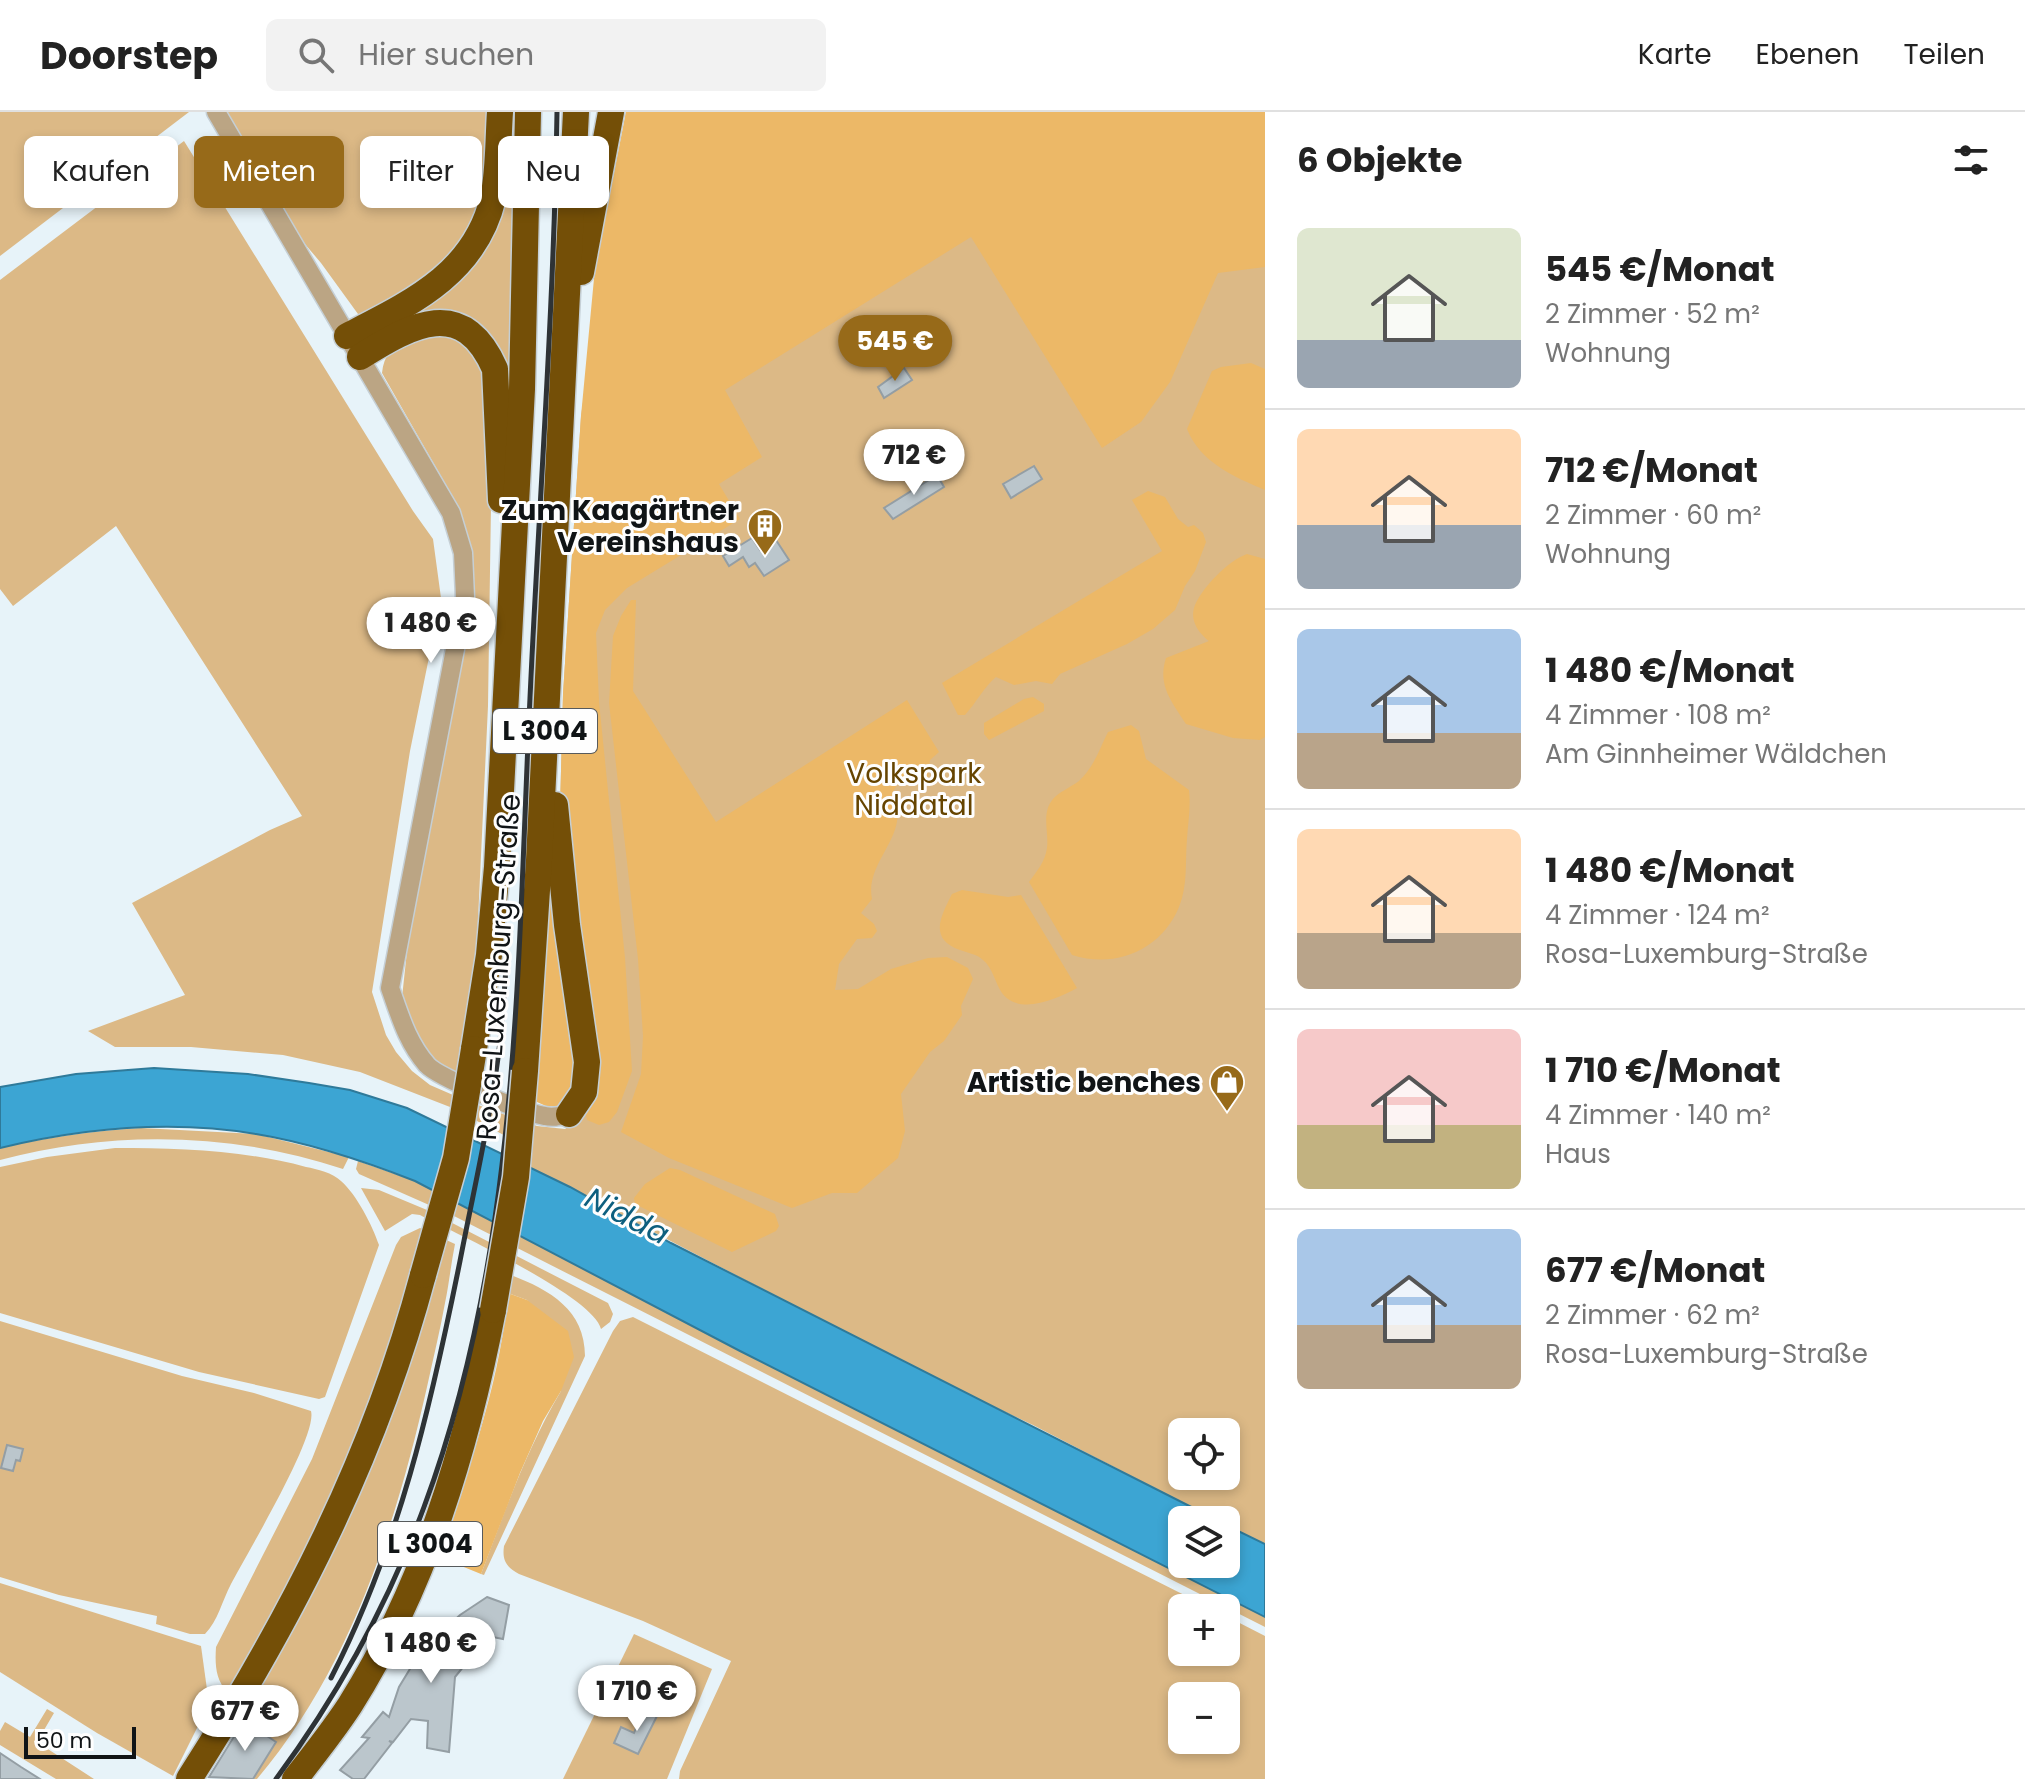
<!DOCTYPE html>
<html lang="de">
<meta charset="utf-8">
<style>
:root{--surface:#fff;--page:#f2f2f2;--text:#222;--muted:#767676;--line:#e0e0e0;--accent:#976a19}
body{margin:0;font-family:Poppins,sans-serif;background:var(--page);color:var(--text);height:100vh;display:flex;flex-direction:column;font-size:30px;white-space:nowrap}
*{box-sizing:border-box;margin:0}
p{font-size:26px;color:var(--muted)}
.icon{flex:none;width:44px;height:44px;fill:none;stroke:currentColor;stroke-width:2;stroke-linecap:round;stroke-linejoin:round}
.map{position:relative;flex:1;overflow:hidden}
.panel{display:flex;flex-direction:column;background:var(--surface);width:760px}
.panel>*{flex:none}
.hud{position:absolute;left:24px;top:24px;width:760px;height:72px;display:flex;gap:16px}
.controls{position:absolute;left:1168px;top:1306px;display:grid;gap:16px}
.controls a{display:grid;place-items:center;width:72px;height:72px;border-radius:12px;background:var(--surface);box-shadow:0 4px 12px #0003;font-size:40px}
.scale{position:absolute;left:24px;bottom:20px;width:112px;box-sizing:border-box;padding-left:8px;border:4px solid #101416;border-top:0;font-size:22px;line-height:28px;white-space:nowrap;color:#101416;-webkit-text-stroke:6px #fefefe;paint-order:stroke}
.price{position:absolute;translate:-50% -68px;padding:0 18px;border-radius:28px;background:#fff;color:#222;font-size:26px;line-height:52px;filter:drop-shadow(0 2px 4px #0008)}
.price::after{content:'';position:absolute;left:50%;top:48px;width:24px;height:18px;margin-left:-12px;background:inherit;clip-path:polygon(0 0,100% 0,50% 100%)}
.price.on{background:var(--accent);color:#fff}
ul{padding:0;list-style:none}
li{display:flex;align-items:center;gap:24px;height:200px;padding:0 32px}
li+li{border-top:2px solid var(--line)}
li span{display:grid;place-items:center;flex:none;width:224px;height:160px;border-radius:12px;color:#555}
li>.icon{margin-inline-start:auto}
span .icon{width:96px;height:96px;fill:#fffc;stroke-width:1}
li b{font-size:34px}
h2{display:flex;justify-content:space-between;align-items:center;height:96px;padding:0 32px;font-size:34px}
.pill{padding:0 28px;border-radius:12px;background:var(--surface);box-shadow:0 4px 12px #0003;font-size:28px;line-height:72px}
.pill.on{background:var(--accent);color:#fff}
header{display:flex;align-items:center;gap:48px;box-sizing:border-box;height:112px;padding:0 40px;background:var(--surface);border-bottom:2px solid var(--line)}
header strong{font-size:38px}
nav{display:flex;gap:44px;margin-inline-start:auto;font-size:28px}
.search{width:560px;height:72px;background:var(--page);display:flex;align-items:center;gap:20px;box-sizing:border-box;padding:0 28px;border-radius:12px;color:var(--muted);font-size:30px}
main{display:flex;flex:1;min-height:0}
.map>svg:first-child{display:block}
</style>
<header>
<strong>Doorstep</strong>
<div class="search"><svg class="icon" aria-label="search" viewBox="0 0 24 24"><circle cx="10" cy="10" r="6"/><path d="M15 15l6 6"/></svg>Hier suchen</div>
<nav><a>Karte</a><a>Ebenen</a><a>Teilen</a></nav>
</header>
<main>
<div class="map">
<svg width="1265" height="1667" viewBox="0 0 1265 1667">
<rect width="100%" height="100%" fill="#e7f3f9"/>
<g fill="#dcb986" fill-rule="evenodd">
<polygon points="0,0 189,0 0,144"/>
<polygon points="224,0 493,0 487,81 461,142 367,205 358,202 321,151 288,112"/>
<polygon points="505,0 517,0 509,342 482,225 374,218 469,151"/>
<path d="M 626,0 L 1265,0 L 1265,1432 L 1226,1413 L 1226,1408 L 1216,1408 L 1033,1313 L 923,1261 L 529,1055 L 531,1037 L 475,1008 L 478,993 L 537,1014 L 565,1017 L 575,1010 L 560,698 L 563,582 L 581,304 ZM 1182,1320 L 1226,1320 L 1226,1364 L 1182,1364 Z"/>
<polygon points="184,29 413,399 433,427 441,486 410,639 372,880 386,923 396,940 412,959 430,973 453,983 450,995 360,960 283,943 191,935 115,935 88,919 185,883 132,791 270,718 302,704 116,414 13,494 0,477 0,168"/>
<path d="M 444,217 L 482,244 L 492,325 L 488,594 L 477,829 L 472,877 L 456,962 L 429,944 L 401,895 L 407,839 L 473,486 L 472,440 L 459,396 L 382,261 C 386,225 415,226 444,217 Z"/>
<path d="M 141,1016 L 256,1022 L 349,1045 L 343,1057 C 232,1020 112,1018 0,1048 L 0,1036 C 47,1025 93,1019 141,1016 Z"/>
<path d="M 115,1036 C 179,1036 244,1038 306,1055 C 317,1057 333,1061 341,1069 C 357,1083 372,1113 379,1133 L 325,1285 L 319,1287 L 199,1260 L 0,1201 L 0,1055 L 47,1045 Z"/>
<polygon points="358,1049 415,1069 740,1239 1265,1505 1265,1515 454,1104 359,1062 356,1057"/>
<path d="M 361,1076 L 379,1078 L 427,1098 L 608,1191 L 613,1202 L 610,1210 L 601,1217 C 593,1184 455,1121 420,1103 L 412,1102 L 385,1119 Z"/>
<path d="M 420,1116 L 455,1132 C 451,1152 449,1172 445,1191 C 440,1219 433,1247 427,1275 C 396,1413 350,1557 257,1667 L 253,1667 L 276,1630 L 253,1616 L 249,1603 L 244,1599 L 431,1177 L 440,1151 L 382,1267 L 299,1458 L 228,1580 C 215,1569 215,1551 216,1535 L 312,1347 L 396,1133 L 401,1125 Z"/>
<path d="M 511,1163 C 550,1178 585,1198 585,1244 L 484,1463 L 481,1462 C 505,1399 527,1336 561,1279 L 527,1188 L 508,1181 Z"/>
<path d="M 633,1205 L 1210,1496 L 1182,1496 L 1182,1540 L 1226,1540 L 1226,1504 L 1265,1524 L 1265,1667 L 679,1667 L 680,1659 L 731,1549 L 643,1509 L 519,1462 C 506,1455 502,1448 504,1434 L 613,1219 L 620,1209 ZM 1182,1584 L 1226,1584 L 1226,1628 L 1182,1628 Z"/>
<path d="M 0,1209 L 182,1264 L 254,1281 L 311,1299 C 318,1324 246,1443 231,1472 C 222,1489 218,1509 205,1522 L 190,1522 L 156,1512 L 157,1504 L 59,1483 L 0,1465 Z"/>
<polygon points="0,1471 201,1534 209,1592 173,1664 97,1621 0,1560"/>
<polygon points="634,1522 712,1557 667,1667 563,1667"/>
<polygon points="47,1597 54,1601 37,1630 94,1667 56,1667 0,1633 0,1619 5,1610 30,1625"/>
</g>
<g fill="#ecb867">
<polygon points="626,0 1265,0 1265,155 1218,161 1170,270 1141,310 1102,336 971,125 725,278 762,345 719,372 740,407 627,476 605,498 596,521 599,590 625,846 632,959 617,1000 609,1010 599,1013 587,1008 585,997 560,698 563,582 581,304 595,156"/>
<path d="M 1251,251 L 1265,257 L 1265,378 C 1234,365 1200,350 1187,317 L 1212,259 L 1221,255 Z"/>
<path d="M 1148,379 L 1165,385 L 1178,407 L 1188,415 L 1194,413 L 1203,421 L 1206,430 L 1195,459 L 1185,474 L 1175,498 L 1153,517 L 1127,532 L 1060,562 L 1052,572 L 1036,569 L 1014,573 L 996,565 C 984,575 976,591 965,603 L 958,603 L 942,571 L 1162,439 L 1132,388 Z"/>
<path d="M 1247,442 L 1265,447 L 1265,625 L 1260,628 L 1233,626 L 1186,612 C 1172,590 1157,573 1166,546 L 1209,529 C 1200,522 1190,510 1194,496 C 1200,477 1229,448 1247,442 Z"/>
<path d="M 631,488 L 636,488 L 633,579 L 716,710 L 907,588 L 939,640 L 930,648 L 928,665 L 911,669 L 903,664 L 892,681 C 914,722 864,748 872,787 L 861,801 L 874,812 L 877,819 L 872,826 L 857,827 L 839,852 L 835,878 L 858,877 L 891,857 L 928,846 L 947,845 L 968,856 L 973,867 L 961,894 L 962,903 L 944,929 L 930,940 L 901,982 L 905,1019 L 898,1046 L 857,1081 L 832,1081 L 792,1096 L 669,1046 L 621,1020 L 641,962 L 643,924 L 638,847 L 609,591 L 613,524 L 621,504 Z"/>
<polygon points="1033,585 1044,592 1044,599 989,628 984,622 984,611 1024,587"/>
<path d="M 1131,613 L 1139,619 L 1146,647 L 1189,678 C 1191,695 1188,710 1187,727 C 1185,750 1188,773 1179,795 C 1161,838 1116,857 1072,843 L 1029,770 C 1037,759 1045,750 1047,736 C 1049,720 1041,701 1053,687 C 1059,680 1071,675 1079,669 C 1094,655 1099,638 1108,620 Z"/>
<polygon points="551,754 582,972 562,995 546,994 537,990 537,957"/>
<path d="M 962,778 L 1008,785 L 1021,783 L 1077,876 C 1057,887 1019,904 1002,881 C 995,871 993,856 983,848 C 977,842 968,841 960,838 C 928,827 941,804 952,782 Z"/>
<polygon points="670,1056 680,1058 775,1102 779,1114 776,1119 732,1140 635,1092 634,1086 645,1072"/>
<path d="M 508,1181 L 527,1188 L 568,1219 L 574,1245 L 561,1279 L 543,1309 L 520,1361 L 481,1462 L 439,1445 C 468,1359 500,1272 508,1181 Z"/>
</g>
<path fill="#3ca5d3" stroke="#2f7a9a" stroke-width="2" d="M 154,956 L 248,962 L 309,971 L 350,978 L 407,996 L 570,1075 L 671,1131 L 1217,1408 L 1182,1408 L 1182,1452 L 1226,1452 L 1226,1413 L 1265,1432 L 1265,1505 L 740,1239 L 415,1069 C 364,1049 311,1031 256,1022 C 172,1008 83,1016 0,1036 L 0,975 L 76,962 Z"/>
<g fill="#bbc6cc" stroke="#949ea4" stroke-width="2">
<polygon points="904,256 912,268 884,286 878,275"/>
<polygon points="1034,354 1042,367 1011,386 1003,372"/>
<polygon points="937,363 944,375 893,407 884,396"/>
<polygon points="752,426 760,438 776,428 789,448 764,464 755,451 749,455 743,445 729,454 723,444"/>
<polygon points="7,1333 23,1337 20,1349 16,1348 13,1359 1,1356"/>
<polygon points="487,1485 509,1493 503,1527 488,1524 455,1565 449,1640 427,1636 428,1609 411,1607 393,1630 389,1629 392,1631 364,1667 353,1667 340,1658 369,1626 362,1625 383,1600 389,1605 399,1575 416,1547 412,1534 433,1528 460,1503"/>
<polygon points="644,1596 658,1602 638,1642 614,1631 621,1615 634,1621"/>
<polygon points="258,1608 269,1614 264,1622 276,1630 253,1667 209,1665 243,1610 253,1616"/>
<polygon points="0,1641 21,1655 40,1667 0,1667"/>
</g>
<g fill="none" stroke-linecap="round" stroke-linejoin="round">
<g stroke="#c5cfd5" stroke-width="21">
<path id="minor" d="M 216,0 L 451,401 L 463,441 L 465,485 L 390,876 C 400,904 407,930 427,953 C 439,966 525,1001 545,1004 C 554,1006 560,1004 569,1002"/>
</g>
<g stroke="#c5cfd5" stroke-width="29">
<g id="highway">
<polyline points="581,160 611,0"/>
<path d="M 347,224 C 411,191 475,162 493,86 C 499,59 498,28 500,0"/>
<path d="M 360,245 C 412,212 463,184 495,257 L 501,388"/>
<polyline points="555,693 567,813 587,950 584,980 569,1002"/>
<polyline points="474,937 489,843 497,755 522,277 528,0"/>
<polyline points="525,959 539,748 576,0"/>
<path d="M 189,1667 C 291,1507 374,1347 423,1163"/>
<path d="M 295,1667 C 314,1643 333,1619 350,1593 C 426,1472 466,1337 493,1198"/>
</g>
</g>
<use href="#minor" stroke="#bba584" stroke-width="18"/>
<use href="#highway" stroke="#744f07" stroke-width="26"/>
<g stroke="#2e3336" stroke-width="5">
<path d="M 331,1566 C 399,1434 431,1293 460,1149 C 473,1081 489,1014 498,946 C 502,916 504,885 506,855"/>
<path d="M 276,1667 C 338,1583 388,1492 424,1395 C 520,1138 517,856 530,586 C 539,391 554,195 557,0"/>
</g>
<g stroke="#c5cfd5" stroke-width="29" stroke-linecap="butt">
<g id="highway-bridge">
<polyline points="423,1163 456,1046 474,937"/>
<polyline points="493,1198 516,1065 525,959"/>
</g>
</g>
<use href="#highway-bridge" stroke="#744f07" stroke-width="26"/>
</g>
<defs>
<g id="building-pin" transform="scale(1.8)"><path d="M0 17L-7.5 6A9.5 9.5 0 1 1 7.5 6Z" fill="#976a19" stroke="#fefefe"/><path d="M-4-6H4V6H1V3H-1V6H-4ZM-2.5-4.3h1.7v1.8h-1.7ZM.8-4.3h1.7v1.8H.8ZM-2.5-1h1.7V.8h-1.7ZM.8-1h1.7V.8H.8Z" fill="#fff"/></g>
<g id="shop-pin" transform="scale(1.8)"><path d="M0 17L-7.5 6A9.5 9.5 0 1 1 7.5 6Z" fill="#976a19" stroke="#fefefe"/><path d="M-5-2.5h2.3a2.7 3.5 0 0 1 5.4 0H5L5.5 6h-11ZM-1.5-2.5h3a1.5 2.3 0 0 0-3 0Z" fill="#fff"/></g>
</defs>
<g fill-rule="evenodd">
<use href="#building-pin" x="765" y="414"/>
<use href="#shop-pin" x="1227" y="970"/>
</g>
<g text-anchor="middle" stroke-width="6" stroke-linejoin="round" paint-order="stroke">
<g fill="#fefefe" stroke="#575a5c" stroke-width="2">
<rect x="493" y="597" width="104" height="44" rx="6"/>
<rect x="378" y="1410" width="104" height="44" rx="6"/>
</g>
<g font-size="26" font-weight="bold" fill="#101416">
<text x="545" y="628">L 3004</text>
<text x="430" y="1441">L 3004</text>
</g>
<g font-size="28" font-weight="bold" fill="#101416" stroke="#fefefe" text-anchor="end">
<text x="739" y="408">Zum Kaagärtner<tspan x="739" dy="32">Vereinshaus</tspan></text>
<text x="1201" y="980">Artistic benches</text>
</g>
<g font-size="28" fill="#640" stroke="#fefefe">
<text x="914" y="671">Volkspark<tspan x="914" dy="32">Niddatal</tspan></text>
</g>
<g font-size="28" fill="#101416" stroke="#fefefe">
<text transform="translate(498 855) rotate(-86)" y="10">Rosa-Luxemburg-Straße</text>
</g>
<g font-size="30" font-style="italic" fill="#0d5f7f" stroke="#fefefe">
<text transform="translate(627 1104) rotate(27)" y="10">Nidda</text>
</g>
</g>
</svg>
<div class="controls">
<a><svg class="icon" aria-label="locate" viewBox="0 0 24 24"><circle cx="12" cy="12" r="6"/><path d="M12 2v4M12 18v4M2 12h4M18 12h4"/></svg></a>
<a><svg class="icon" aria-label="layers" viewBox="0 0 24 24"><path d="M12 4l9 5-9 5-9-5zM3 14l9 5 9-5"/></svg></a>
<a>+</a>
<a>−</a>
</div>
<div class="scale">50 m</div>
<b class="price on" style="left:895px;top:271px">545 €</b>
<b class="price" style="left:914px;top:385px">712 €</b>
<b class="price" style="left:431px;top:553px">1 480 €</b>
<b class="price" style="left:431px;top:1573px">1 480 €</b>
<b class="price" style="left:637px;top:1621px">1 710 €</b>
<b class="price" style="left:245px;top:1641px">677 €</b>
<div class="hud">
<a class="pill">Kaufen</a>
<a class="pill on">Mieten</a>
<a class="pill">Filter</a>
<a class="pill">Neu</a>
</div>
</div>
<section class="panel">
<h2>6 Objekte<svg class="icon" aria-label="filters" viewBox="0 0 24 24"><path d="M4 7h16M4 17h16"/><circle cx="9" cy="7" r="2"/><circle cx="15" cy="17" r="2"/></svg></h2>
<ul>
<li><span style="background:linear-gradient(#dfe7d0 70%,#9aa5b1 0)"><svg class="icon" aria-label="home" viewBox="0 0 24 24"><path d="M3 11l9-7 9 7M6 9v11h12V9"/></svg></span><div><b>545 €/Monat</b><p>2 Zimmer · 52 m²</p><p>Wohnung</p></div></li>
<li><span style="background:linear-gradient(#ffd9b3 60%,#9aa5b1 0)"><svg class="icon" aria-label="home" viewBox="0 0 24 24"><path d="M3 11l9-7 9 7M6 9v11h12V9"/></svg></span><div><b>712 €/Monat</b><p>2 Zimmer · 60 m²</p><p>Wohnung</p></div></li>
<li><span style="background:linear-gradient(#a9c7e8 65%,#b9a48a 0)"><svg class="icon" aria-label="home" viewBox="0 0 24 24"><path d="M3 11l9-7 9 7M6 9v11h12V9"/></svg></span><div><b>1 480 €/Monat</b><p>4 Zimmer · 108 m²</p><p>Am Ginnheimer Wäldchen</p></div></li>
<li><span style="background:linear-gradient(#ffd9b3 65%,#b9a48a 0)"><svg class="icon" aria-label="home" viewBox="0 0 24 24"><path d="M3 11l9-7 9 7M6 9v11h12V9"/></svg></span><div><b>1 480 €/Monat</b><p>4 Zimmer · 124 m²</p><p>Rosa-Luxemburg-Straße</p></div></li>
<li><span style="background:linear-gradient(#f6c9c9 60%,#c2b280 0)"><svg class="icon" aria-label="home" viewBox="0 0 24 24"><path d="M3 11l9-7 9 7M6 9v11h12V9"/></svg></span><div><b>1 710 €/Monat</b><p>4 Zimmer · 140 m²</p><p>Haus</p></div></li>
<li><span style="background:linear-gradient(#a9c7e8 60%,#b9a48a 0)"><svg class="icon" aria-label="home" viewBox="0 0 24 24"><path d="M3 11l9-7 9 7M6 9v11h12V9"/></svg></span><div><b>677 €/Monat</b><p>2 Zimmer · 62 m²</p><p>Rosa-Luxemburg-Straße</p></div></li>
</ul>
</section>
</main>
